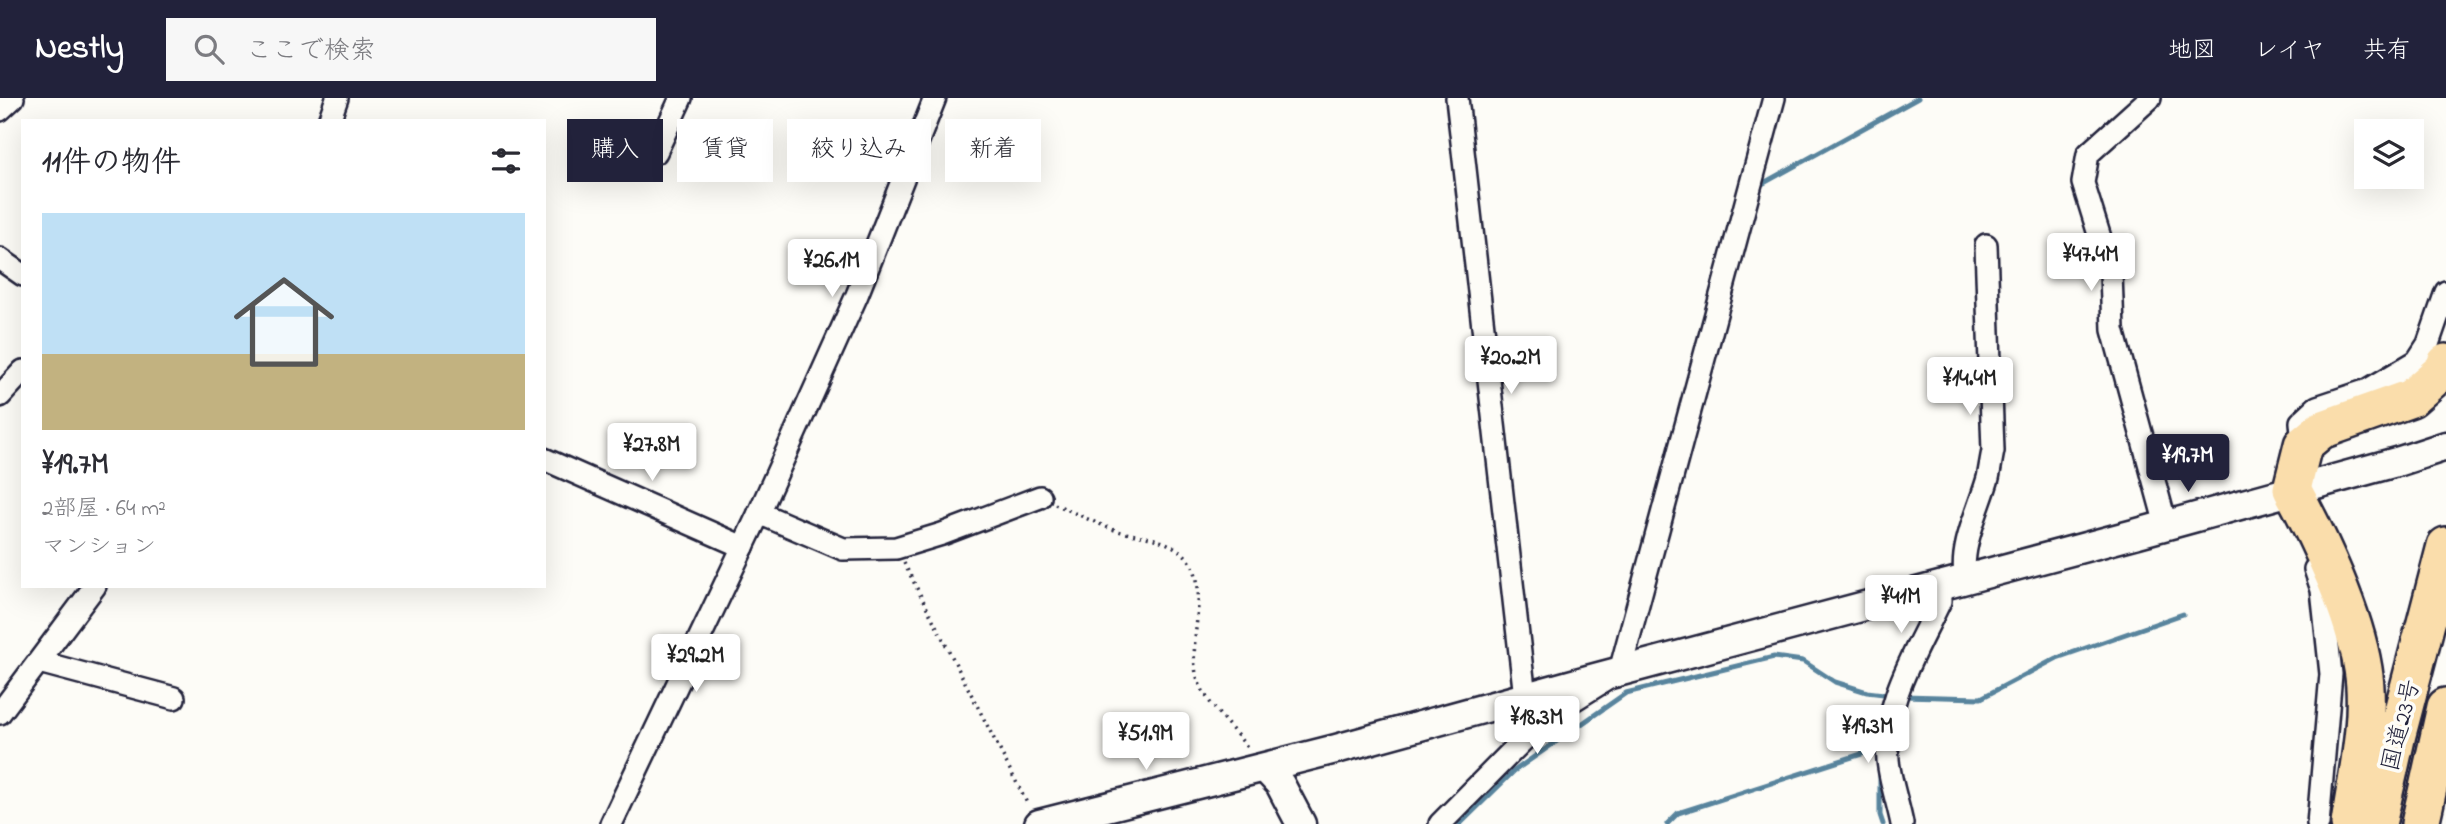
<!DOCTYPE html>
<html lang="ja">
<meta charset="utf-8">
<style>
:root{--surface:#fff;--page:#f7f7f7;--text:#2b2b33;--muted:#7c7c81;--accent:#22223b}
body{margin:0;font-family:"Indie Flower","Klee One",sans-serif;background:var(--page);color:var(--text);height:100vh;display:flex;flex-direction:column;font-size:26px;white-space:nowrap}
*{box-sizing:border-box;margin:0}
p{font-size:23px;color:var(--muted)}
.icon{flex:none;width:38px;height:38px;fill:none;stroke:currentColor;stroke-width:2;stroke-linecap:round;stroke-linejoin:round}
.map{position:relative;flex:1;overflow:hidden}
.details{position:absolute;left:21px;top:21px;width:525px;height:469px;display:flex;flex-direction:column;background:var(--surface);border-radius:0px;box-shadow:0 7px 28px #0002}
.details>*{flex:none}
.guide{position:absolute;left:567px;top:21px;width:665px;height:63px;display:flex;gap:14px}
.fabs{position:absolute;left:2354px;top:21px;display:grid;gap:14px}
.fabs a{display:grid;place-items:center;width:70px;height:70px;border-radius:0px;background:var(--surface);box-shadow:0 7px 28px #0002;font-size:35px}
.price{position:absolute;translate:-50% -60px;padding:0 16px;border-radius:7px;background:#fff;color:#222;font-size:23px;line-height:46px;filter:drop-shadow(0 2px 4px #0008)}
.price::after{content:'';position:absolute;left:50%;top:42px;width:21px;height:16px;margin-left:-10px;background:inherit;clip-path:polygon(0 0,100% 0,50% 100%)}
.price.current{background:var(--accent);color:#fff}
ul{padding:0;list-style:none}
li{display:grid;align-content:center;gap:14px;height:371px;padding:0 21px}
li span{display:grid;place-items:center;height:217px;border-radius:0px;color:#555}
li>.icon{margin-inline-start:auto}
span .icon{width:126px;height:126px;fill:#fffc;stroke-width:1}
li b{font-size:30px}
h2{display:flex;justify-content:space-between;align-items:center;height:84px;padding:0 21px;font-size:30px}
.pill{padding:0 24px;border-radius:0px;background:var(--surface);box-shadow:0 7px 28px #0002;font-size:24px;line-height:63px}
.pill.current{background:var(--accent);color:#fff}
header{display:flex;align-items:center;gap:42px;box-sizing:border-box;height:98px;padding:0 35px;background:var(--accent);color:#fff}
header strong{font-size:33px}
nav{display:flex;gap:38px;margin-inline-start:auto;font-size:24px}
.search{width:490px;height:63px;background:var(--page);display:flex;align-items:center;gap:18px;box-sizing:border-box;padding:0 24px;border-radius:0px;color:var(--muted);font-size:26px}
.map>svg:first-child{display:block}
</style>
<header>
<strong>Nestly</strong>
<div class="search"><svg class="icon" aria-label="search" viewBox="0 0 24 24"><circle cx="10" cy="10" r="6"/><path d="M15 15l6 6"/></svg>ここで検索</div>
<nav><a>地図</a><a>レイヤ</a><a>共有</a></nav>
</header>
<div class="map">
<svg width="2446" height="726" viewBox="0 0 2446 726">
<rect width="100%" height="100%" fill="#fdfcf7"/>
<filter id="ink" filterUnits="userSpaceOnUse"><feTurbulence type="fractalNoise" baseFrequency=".0143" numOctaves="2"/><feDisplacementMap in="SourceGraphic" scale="14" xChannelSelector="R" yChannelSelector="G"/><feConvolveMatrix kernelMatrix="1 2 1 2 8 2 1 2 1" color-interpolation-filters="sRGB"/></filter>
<g filter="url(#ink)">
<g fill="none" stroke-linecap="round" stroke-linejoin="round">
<g stroke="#59849d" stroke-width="5">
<polyline points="1762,86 1918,0"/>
<polyline points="1902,598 1981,600 2057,560 2183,516"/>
<polyline points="1880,676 1880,717 1883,726"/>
<polyline points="1460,726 1514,673 1626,595 1774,559 1803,563 1835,584 1867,594 1892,597"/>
<polyline points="1667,726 1678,715 1874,652"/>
</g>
<g stroke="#22223b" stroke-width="26">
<g id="street">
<polyline points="1457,0 1525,599"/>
<polyline points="2150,0 2088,56 2083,85 2111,175 2113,232 2166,427"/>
<polyline points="0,12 13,0"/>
<polyline points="329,23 337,0"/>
<polyline points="656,54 681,0"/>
<polyline points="0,161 23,177"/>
<polyline points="0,298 23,273"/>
<polyline points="2303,347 2301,324 2317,309 2368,292 2417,263 2428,246 2446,194"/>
<polyline points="544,361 743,449"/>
<polyline points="759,415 843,451 896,450 942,436 1040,399"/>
<polyline points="2315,471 2322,492 2331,576 2318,726"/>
<path d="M 1966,481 C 1958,452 1980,409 1988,380 C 1990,371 1991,362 1993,353 L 1986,147"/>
<polyline points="39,564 174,600"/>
<polyline points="0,615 95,488"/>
<polyline points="611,726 759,415 857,197 935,0"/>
<polyline points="1440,726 1538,627 1572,603 1620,573 1774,0"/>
<path d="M 1902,726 C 1898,705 1890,683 1888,662 C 1882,605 1917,552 1940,503 L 1939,488"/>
</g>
</g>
<g stroke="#22223b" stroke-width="33">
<g id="secondary">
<polyline points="1265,670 1280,686 1301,726"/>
<polyline points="1039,726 1336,651 1595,580 2138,435 2400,363 2446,348"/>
</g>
</g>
<g stroke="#22223b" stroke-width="42">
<g id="highway">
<path d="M 2350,726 C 2357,678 2371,619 2363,571 C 2354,515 2320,442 2292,391 L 2303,347 L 2321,332 L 2411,300 L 2443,272 L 2446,265"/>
<polyline points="2377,726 2397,636 2446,448"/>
<polyline points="2420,726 2446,609"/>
</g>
</g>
<g stroke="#22223b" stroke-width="3.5" stroke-dasharray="2 5" stroke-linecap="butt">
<path d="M 1055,406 C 1073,414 1091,423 1109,430 C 1135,440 1156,436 1180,453 C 1217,480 1184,544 1198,582 C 1208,608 1232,630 1249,651"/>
<polyline points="904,465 1028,707"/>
</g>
<use href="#street" stroke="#fdfcf7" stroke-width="21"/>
<use href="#secondary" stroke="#fdfcf7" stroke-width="28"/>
<use href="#highway" stroke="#faddab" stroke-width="37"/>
</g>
</g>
<g text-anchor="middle" stroke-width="7" stroke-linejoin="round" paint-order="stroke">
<g font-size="24" fill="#22223b" stroke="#fdfcf7">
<text transform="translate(2400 627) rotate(-76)" y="8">国道23号</text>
</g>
</g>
</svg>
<div class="fabs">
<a><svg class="icon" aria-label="layers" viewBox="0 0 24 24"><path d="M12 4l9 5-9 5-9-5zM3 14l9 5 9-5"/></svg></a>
</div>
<b class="price" style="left:2091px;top:195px">¥47.4M</b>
<b class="price" style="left:832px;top:201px">¥26.1M</b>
<b class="price" style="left:1511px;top:298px">¥20.2M</b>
<b class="price" style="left:1970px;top:319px">¥14.4M</b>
<b class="price" style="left:652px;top:385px">¥27.8M</b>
<b class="price current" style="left:2188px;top:396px">¥19.7M</b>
<b class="price" style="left:1901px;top:537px">¥41M</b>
<b class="price" style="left:696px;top:596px">¥29.2M</b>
<b class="price" style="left:1537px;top:658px">¥18.3M</b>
<b class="price" style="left:1868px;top:667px">¥19.3M</b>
<b class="price" style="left:1146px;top:674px">¥51.9M</b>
<div class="guide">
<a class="pill current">購入</a>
<a class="pill">賃貸</a>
<a class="pill">絞り込み</a>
<a class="pill">新着</a>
</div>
<section class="details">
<h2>11件の物件<svg class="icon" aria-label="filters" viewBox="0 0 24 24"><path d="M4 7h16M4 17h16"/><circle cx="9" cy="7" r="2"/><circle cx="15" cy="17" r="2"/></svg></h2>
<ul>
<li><span style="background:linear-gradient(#bfe0f5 65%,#c2b280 0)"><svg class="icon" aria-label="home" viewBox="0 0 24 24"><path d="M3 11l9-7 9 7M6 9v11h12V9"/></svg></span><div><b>¥19.7M</b><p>2部屋 · 64 m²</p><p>マンション</p></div></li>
</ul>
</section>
</div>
